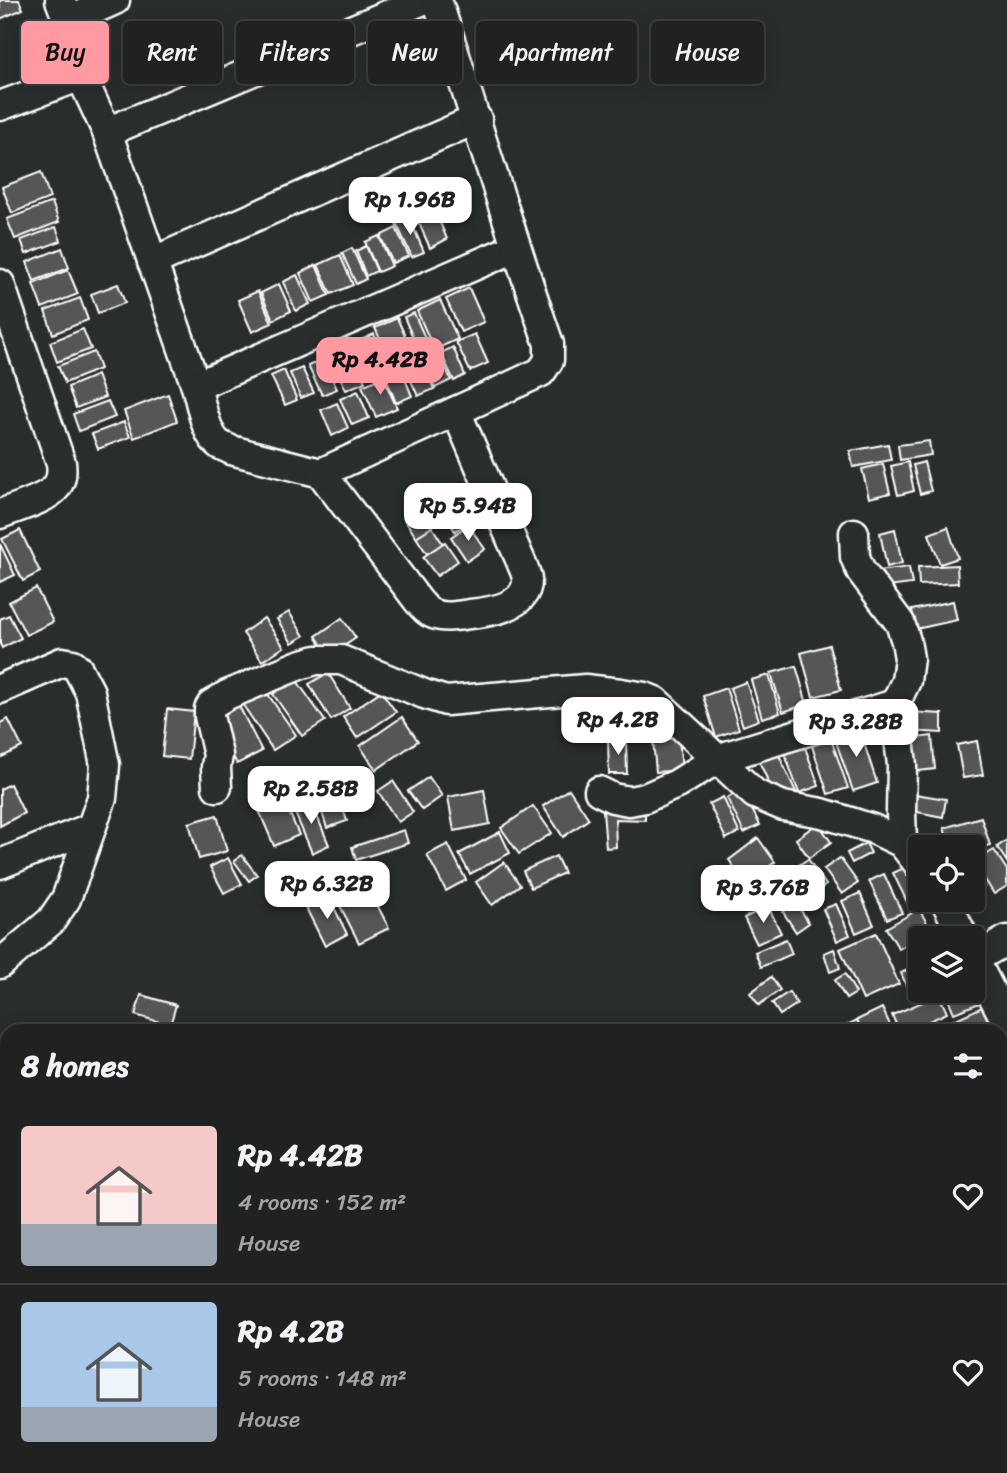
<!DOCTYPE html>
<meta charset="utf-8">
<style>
:root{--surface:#202222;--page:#282a2a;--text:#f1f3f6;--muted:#a2a4a5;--line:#3d3f40;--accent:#ff9aa2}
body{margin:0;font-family:Sriracha,sans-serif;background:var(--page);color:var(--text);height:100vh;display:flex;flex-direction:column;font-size:26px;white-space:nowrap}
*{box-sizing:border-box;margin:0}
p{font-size:23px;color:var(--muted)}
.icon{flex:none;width:38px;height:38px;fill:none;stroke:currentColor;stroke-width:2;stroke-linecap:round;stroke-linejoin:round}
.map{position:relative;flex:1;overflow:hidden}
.drawer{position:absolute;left:0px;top:1024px;width:1008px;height:450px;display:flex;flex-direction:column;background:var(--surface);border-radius:21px 21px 0 0;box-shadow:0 4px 18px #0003,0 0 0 2px var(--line)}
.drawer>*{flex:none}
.hud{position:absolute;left:21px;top:21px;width:966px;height:63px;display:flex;gap:14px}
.tools{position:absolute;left:908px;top:835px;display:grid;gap:14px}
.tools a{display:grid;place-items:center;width:77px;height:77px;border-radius:7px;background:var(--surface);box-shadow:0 4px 18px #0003,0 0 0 2px var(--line);font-size:35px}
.price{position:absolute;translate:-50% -60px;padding:0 16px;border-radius:14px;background:#fff;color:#222;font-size:23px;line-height:46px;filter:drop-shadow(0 2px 4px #0008)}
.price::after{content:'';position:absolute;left:50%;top:42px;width:21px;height:16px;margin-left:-10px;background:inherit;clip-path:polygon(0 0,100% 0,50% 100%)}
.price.selected{background:var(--accent);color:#111}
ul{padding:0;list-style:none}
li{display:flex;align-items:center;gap:21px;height:175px;padding:0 21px}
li+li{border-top:2px solid var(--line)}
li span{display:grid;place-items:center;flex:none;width:196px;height:140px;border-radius:7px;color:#555}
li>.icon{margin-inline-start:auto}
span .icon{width:84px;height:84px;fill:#fffc;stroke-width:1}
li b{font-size:30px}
h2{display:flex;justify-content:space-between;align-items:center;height:84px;padding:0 21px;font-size:30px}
.tag{padding:0 24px;border-radius:7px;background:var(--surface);box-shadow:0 4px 18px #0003,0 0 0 2px var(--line);font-size:24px;line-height:63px}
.tag.selected{background:var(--accent);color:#111}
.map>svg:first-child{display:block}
</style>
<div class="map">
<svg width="1007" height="1473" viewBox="0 0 1007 1473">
<rect width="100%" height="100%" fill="#2a2d2e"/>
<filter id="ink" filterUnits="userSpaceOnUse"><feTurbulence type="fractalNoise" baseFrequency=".0143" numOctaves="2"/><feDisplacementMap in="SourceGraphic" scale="14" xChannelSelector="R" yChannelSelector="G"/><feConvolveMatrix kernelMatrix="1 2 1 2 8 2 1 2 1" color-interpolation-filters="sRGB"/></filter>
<g filter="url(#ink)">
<g fill="#555758" stroke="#fff" stroke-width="2">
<polygon points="0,0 19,0 23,9 0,19"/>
<polygon points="41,172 50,198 12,213 2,187"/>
<polygon points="52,202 59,222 15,239 7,219"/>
<polygon points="433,206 447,239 430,248 415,214"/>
<polygon points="409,217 424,252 412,257 396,223"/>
<polygon points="56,227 61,241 26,254 21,240"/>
<polygon points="396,228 409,256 393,263 380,236"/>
<polygon points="379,236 392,266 378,272 365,242"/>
<polygon points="366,246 377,271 366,276 356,251"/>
<polygon points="62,248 69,268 34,281 27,262"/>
<polygon points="352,248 366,279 356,284 342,253"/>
<polygon points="340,255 353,285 331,294 318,265"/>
<polygon points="316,265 329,295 313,302 300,273"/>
<polygon points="68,270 78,294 42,308 33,284"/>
<polygon points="297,275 310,304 296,311 283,282"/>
<polygon points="118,284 125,303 98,313 91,294"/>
<polygon points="279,284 291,311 273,320 261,293"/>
<polygon points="469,288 484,322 461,332 446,299"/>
<polygon points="258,291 272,323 252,332 238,300"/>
<polygon points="80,298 88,320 53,334 45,311"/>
<polygon points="440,300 458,339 434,350 417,311"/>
<polygon points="414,313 429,347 419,352 404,317"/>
<polygon points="397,318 416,360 394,370 375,328"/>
<polygon points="83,329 91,349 57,362 50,342"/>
<polygon points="374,334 389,368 367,378 352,344"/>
<polygon points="475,334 488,363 470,371 456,342"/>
<polygon points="453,347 465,375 454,381 441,353"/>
<polygon points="350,350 365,382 346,390 331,358"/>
<polygon points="438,350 451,380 435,388 422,358"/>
<polygon points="94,352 100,369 65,383 58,366"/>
<polygon points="323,359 337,389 322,395 308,366"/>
<polygon points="421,361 434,389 418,396 405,368"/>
<polygon points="302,368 314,393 301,398 290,373"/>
<polygon points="401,369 412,396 396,403 385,376"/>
<polygon points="284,370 297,400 285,405 271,376"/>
<polygon points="97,375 105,397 76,408 68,387"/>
<polygon points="383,377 397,408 376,417 362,386"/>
<polygon points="358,391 369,418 352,425 340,399"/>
<polygon points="168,394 177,421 134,438 124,411"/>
<polygon points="108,401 115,417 79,431 73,414"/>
<polygon points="337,403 348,428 332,436 321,410"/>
<polygon points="124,422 130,437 98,449 92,434"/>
<polygon points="929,441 931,455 900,460 898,445"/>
<polygon points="888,444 891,460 853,467 850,451"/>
<polygon points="908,462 914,491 898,495 891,466"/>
<polygon points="924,462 931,491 920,494 913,465"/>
<polygon points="883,464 890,493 869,498 862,469"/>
<polygon points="474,481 484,494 467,507 475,518 455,531 434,498 453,485 458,493"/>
<polygon points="420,509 432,527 416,537 404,519"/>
<polygon points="468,525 485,549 467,561 451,537"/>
<polygon points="432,527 443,544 427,554 416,537"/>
<polygon points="948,527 958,558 940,564 929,534"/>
<polygon points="895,529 902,563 887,567 880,533"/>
<polygon points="20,530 40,572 23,581 2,539"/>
<polygon points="445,542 458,561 437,576 423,557"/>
<polygon points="0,544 15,575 0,582"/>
<polygon points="957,565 958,583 919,585 918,567"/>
<polygon points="909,567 912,584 880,588 877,571"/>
<polygon points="36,588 53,622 26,635 9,602"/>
<polygon points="953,601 957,620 916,629 912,610"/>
<polygon points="289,612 304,636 292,643 277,619"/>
<polygon points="9,615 21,638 2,648 0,644 0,619"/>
<polygon points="264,618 284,647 262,661 243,633"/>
<polygon points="342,618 356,638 329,656 316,636"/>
<polygon points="829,645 841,690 813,697 801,653"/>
<polygon points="796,666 807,704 783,712 771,673"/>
<polygon points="328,673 350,708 331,720 309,684"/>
<polygon points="769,675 780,713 762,718 751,680"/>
<polygon points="295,678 325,721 302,736 273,694"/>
<polygon points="746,682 759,720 743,726 730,688"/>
<polygon points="726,688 739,729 716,737 703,696"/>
<polygon points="265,690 296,735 273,750 243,705"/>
<polygon points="381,691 396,712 357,738 343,717"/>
<polygon points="238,704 262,751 237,764 212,717"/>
<polygon points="167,709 194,712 189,759 162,756"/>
<polygon points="908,712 942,714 942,733 908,731"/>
<polygon points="402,717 418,741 376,770 360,746"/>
<polygon points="8,719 22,747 0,758 0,723"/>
<polygon points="859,728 877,783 853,791 834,736"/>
<polygon points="829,733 848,788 828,794 810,740"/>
<polygon points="932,736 935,769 910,772 907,739"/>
<polygon points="679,738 682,770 656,772 653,740"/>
<polygon points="626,740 627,774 609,774 608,741"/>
<polygon points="977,741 983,775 963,778 957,745"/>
<polygon points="803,742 819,786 799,793 783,749"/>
<polygon points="777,751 796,792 777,801 758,759"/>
<polygon points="429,777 442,796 422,810 408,791"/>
<polygon points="393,781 413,812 398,822 378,791"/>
<polygon points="10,784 24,813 0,826 0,789"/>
<polygon points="569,789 589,819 563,837 543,806"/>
<polygon points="484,790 490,824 454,831 448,797"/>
<polygon points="742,790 760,825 744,833 727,798"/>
<polygon points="338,793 347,821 327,828 318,800"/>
<polygon points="915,794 946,799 943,817 912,811"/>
<polygon points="282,795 299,835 274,846 257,806"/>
<polygon points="723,797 739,832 726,839 709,804"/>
<polygon points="310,799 329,845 312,853 292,806"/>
<polygon points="533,806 552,833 519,854 501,828"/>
<polygon points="603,811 645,811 645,820 615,819 616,847 606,848"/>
<polygon points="217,815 227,851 199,859 189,823"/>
<polygon points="981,817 990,845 973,850 973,847 950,847 944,828"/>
<polygon points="818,823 831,842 809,858 796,839"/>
<polygon points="404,830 408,843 356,860 352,847"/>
<polygon points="500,832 510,853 470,874 459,854"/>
<polygon points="758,838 775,862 746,884 729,860"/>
<polygon points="1007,840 1007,862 997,847"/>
<polygon points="866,843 871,853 852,863 847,853"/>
<polygon points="448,844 466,880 446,891 427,855"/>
<polygon points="994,850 1007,870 1007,886 994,894 974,862"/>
<polygon points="242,855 257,875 249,881 234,861"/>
<polygon points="556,856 564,873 531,888 523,871"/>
<polygon points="228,858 242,884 224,893 210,867"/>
<polygon points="840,858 858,883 842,894 824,869"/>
<polygon points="808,859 826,885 806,898 788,872"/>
<polygon points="504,862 520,885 492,905 476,882"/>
<polygon points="973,864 984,887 973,891"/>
<polygon points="904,868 920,901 909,906 893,873"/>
<polygon points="776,871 796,903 785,910 765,878"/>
<polygon points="884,874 902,913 887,919 869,881"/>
<polygon points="367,885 389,928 359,943 337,900"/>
<polygon points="860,893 874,925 856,933 842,901"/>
<polygon points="329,897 347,934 325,946 306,908"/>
<polygon points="796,903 809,923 796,932 783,912"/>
<polygon points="836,904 850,935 837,941 823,909"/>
<polygon points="768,906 781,933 757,944 744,918"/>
<polygon points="919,909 931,930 899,949 886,928"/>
<polygon points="876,933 899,984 863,1000 840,949"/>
<polygon points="786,939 792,954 761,967 755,952"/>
<polygon points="834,949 840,968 830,972 824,953"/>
<polygon points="920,964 920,990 925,990 911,997 901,973"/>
<polygon points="845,974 856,993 846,999 835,980"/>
<polygon points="771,977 780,990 759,1005 750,993"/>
<polygon points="973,984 987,1000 954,1013 946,994 956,990 973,990"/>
<polygon points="789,992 797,1004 780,1015 772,1003"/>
<polygon points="141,995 176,1005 170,1025 135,1015"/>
<polygon points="939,995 947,1013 907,1031 899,1031 892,1015"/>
<polygon points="982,1007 993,1031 930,1031"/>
<polygon points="882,1008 893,1031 862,1031 857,1020"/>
<polygon points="857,1020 862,1031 835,1031"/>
<polygon points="7,1067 7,1103 0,1093 0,1072"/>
<polygon points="1001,1108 1007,1117 1007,1165 1001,1169"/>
<polygon points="1007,1198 1007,1246 1001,1237 1001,1202"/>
<polygon points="1007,1276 1007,1319 1001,1310 1001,1280"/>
<polygon points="0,1284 7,1294 7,1320 0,1325"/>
<polygon points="4,1409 7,1414 7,1425 0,1430 0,1412"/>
<polygon points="3,1431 7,1436 7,1445 0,1449 0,1433"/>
<polygon points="6,1448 7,1466 9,1466 0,1473 0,1452"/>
<polygon points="174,1466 185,1466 189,1473 167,1473"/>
<polygon points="252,1466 280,1466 285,1473 250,1473 248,1469"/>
<polygon points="434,1466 475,1466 476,1473 435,1473"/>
<rect x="487" y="1466" width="27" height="7"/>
<polygon points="520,1466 552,1466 554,1473 522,1473"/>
</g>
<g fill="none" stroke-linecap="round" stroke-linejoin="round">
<g stroke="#fff" stroke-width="33">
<g id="minor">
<path d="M 60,0 L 68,21 L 81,76 L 107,132 L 196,386 C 201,402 205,435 220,445 C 222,446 230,449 231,450 L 321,473 L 419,602 C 423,606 426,611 431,613 C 443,619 457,616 470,614 C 489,612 528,607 527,580 C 527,575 524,569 522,564 L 456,411"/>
<polyline points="68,21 115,0"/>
<polyline points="0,106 81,76"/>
<polyline points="107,132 423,0"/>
<polyline points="152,262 477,119"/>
<path d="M 0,284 L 61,463 C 62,470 62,479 57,486 C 48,499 15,508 0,514"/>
<polyline points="196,386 515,248"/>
<path d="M 321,473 L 541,372 L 549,360 L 549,344 C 509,230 475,115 437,0"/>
<polyline points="854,533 855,557 861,571 900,623 906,641 909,658 906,681 895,704 902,765 901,811 902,843"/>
<polyline points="0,689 62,662 73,664 78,669 90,692 105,765 102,798 66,899 51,921 0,964"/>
<polyline points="217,787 216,767 218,755 209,716 209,709 212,704 227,695 299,665 316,660 341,660 424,694 446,701 585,689 621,693 645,697 655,701 755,794 783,806 822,813 873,829 902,843 920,866"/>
<polyline points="599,791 613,798 629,801 645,798 677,784 717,759 895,704"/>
<polyline points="0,864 90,828"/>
<polyline points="945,900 964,938"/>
<polyline points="973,957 1007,1023"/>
<polyline points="974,959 1007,940"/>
<polyline points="1001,1192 1007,1188"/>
<polyline points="0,1394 7,1389"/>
<polyline points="417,1466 420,1473"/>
<polyline points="623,1466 624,1473"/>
<polyline points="358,1473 367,1466"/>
</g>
</g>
<use href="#minor" stroke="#2a2d2e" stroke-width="28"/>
</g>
</g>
</svg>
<div class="tools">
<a><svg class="icon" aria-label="locate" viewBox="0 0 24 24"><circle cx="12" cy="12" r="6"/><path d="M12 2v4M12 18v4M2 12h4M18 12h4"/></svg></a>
<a><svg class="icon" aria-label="layers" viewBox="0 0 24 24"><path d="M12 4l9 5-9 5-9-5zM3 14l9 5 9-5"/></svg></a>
</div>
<b class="price" style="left:410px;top:237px">Rp 1.96B</b>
<b class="price selected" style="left:380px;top:397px">Rp 4.42B</b>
<b class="price" style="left:468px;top:543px">Rp 5.94B</b>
<b class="price" style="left:618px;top:757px">Rp 4.2B</b>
<b class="price" style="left:856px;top:759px">Rp 3.28B</b>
<b class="price" style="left:311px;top:826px">Rp 2.58B</b>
<b class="price" style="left:327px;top:921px">Rp 6.32B</b>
<b class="price" style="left:763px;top:925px">Rp 3.76B</b>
<div class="hud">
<a class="tag selected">Buy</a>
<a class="tag">Rent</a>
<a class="tag">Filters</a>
<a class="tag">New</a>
<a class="tag">Apartment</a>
<a class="tag">House</a>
</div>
<section class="drawer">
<h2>8 homes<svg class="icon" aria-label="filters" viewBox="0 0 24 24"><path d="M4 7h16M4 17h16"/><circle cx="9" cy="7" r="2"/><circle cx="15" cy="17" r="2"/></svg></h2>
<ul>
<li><span style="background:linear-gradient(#f6c9c9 70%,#9aa5b1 0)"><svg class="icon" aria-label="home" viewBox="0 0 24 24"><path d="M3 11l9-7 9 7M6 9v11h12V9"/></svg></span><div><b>Rp 4.42B</b><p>4 rooms · 152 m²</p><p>House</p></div><svg class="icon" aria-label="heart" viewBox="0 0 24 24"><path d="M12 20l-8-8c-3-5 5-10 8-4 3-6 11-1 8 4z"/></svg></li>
<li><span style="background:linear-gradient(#a9c7e8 75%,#9aa5b1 0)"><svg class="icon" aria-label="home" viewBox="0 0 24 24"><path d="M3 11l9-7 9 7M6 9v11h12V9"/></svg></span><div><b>Rp 4.2B</b><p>5 rooms · 148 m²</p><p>House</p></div><svg class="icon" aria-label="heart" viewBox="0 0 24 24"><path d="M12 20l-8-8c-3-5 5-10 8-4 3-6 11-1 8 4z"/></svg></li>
</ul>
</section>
</div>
